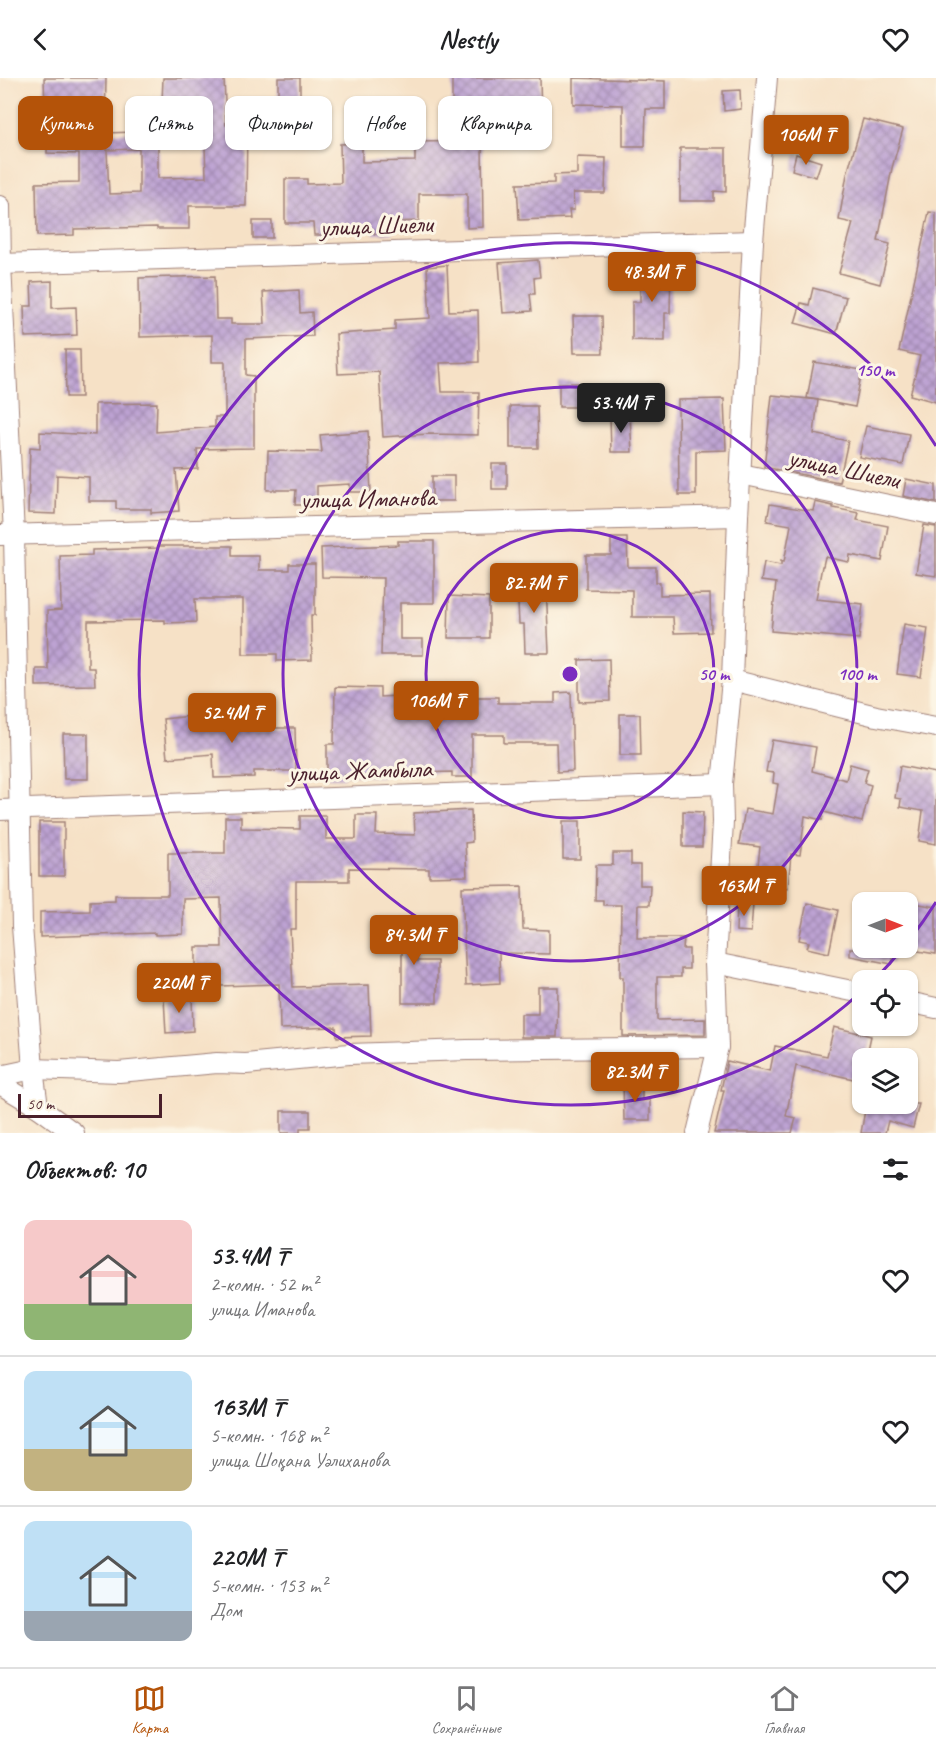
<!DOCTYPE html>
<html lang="ru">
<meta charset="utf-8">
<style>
:root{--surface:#fff;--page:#f6f6f6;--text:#202124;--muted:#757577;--line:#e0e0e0;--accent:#b45309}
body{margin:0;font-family:Caveat,sans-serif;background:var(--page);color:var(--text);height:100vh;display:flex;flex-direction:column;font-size:22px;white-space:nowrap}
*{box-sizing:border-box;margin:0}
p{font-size:20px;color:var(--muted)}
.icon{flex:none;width:33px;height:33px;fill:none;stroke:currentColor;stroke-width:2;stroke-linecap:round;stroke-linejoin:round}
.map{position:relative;height:1055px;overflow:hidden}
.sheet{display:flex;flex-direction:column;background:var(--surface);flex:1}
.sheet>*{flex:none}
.banner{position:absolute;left:18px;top:18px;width:600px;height:54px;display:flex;gap:12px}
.needle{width:39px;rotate:90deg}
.buttons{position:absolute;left:852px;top:814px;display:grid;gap:12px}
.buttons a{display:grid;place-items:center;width:66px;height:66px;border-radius:12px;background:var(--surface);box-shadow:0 2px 4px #0004;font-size:30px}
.scale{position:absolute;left:18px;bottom:15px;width:144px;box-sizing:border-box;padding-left:6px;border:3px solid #4a1f2b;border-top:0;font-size:16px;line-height:21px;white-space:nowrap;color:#4a1f2b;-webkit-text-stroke:4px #fcf5e5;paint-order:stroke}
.price{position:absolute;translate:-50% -51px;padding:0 14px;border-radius:6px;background:var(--accent);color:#fff;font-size:20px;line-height:39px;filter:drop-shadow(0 2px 3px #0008)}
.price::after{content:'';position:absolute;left:50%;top:36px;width:18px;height:14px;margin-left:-9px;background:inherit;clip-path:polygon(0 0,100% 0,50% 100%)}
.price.current{background:#222;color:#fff}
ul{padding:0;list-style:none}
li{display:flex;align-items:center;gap:18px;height:150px;padding:0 24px}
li+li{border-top:2px solid var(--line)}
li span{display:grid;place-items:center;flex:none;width:168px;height:120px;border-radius:12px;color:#555}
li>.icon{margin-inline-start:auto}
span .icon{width:72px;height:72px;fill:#fffc;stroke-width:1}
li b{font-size:26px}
h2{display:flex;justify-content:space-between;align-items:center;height:72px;padding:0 24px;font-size:26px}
.pill{padding:0 21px;border-radius:12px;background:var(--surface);box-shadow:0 2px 4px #0004;font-size:21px;line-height:54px}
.pill.current{background:var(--accent);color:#fff}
header{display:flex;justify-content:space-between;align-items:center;height:78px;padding:0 24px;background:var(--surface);font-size:27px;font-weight:700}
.tab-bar{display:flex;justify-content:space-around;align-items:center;height:84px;border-top:2px solid var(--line);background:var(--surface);font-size:16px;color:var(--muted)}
.tab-bar a{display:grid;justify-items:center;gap:3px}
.tab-bar .current{color:var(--accent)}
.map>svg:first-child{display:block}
</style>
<header><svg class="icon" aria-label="back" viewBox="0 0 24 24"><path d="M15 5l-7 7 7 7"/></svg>Nestly<svg class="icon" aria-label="heart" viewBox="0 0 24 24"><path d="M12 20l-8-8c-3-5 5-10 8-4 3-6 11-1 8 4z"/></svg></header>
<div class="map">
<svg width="936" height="1055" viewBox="0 0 936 1055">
<defs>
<pattern id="building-cross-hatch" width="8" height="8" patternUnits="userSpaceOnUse" patternTransform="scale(1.5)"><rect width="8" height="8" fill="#bda3d3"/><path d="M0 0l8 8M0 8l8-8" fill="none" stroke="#9c84ab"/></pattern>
</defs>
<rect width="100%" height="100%" fill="#fcf5e5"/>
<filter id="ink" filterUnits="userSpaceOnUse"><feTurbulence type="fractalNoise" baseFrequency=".0167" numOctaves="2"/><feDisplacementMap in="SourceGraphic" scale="12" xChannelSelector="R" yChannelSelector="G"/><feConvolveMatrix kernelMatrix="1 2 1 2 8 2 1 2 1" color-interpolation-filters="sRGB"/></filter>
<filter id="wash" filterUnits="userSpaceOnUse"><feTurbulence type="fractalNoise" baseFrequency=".008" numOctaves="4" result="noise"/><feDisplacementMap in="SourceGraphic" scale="24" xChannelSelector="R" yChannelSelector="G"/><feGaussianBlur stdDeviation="1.35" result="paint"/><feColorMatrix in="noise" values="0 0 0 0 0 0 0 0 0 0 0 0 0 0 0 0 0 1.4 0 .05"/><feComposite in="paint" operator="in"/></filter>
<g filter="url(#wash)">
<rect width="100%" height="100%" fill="#f6e1c6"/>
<g id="blocks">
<g fill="url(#building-cross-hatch)" fill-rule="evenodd">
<path d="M 44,0 L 106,0 L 105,55 L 136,54 L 136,50 L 161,48 L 163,0 L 224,0 L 226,47 L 247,47 L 246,128 L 189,128 L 189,151 L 157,151 L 157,149 L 74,151 L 74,157 L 37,158 L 36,105 L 79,104 L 79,76 L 47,75 L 48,32 L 45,32 ZM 192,64 L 192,68 L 205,68 L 206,99 L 158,100 L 158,66 ZM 139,71 L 139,115 L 109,116 L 107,72 Z"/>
<rect x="278" y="0" width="22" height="30"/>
<polygon points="452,0 540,0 541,39 544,39 545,62 500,63 499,26 452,26"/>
<polygon points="573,0 665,3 665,31 646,31 645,68 623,68 623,27 573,26"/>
<polygon points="740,12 741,31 724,33 723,13"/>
<polygon points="863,41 903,51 892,90 878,163 890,166 880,206 839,195 853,145 839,142 847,96"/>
<polygon points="482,63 483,149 467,150 467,116 419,116 419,143 393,144 393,155 374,156 373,151 332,151 332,157 314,157 313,145 285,145 285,101 307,101 307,106 341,105 340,66 362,65 362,84 415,83 415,64"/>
<polygon points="680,70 726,70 726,114 714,113 714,123 680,123"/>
<polygon points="796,76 821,84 816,99 792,92"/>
<polygon points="577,79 606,80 605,115 573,115 574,132 569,132 570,140 519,142 517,106 554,105 554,97 577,96"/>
<polygon points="929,134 936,135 936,324 910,317 920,278 899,273"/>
<rect x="253" y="143" width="19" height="17"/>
<polygon points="538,182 540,199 534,200 535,216 530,216 532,233 503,235 499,185"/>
<polygon points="640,186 671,186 670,235 665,235 665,263 632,262 632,224 640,224"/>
<polygon points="447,187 449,233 478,232 479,284 440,285 442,314 479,314 478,357 429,356 383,359 379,294 338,296 336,256 395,252 395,242 430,240 427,189"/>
<polygon points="215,198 216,241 231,241 231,246 265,246 263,214 299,212 300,235 312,234 313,258 246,261 246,297 254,298 254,370 197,371 198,391 176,392 179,433 151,435 151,431 116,431 116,423 89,423 89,399 57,397 56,436 28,435 30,369 40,370 40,354 95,357 95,326 157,325 156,354 215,349 215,339 225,339 225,284 212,284 212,257 140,259 139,200"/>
<polygon points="52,203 52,230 76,229 77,257 25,259 24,228 32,228 31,204"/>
<polygon points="813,210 846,219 836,256 795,245 801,225 809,227"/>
<polygon points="573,238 602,238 603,275 574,275"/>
<polygon points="65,272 80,272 81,319 66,319"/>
<polygon points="814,284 862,292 855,329 807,320"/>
<rect x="559" y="305" width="20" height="24"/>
<polygon points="772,317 818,322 814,356 848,363 839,404 764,389"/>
<polygon points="724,321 726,372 696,373 696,417 679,417 678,322"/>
<polygon points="510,328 537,328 538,370 510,370"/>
<polygon points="630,337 632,374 611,374 610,338"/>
<polygon points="866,348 909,356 903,387 859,379"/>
<polygon points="368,353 371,414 350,414 350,406 317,408 317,427 295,427 296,412 267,412 268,373 322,374 320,357"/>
<rect x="492" y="386" width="15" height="25"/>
<rect x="432" y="398" width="22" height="25"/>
<polygon points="906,401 936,407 936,425 903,418"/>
<polygon points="815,424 833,428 833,430 859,435 857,442 888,448 882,483 850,477 849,484 825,479 823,488 822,488 816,521 863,526 859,561 771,553 776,505 761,503 764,484 781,487 781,483 784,484 791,447 767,443 770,426 813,433"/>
<polygon points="924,447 936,449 936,498 916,495"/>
<polygon points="611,460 627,460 628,489 656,489 656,504 660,504 660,517 710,516 711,554 674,555 673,539 632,539 632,512 586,511 586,477 611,477"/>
<polygon points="398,463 434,463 434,525 400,525 400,561 423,561 423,577 381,577 383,500 322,499 321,470 398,467"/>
<polygon points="158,468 232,468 232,478 259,478 259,492 289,492 289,486 315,486 315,537 311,537 312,582 277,583 277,576 243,576 243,521 195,521 196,544 165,545 165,542 88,543 88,590 94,590 95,607 36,608 36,591 48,591 47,533 61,532 60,478 92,477 92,472 158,470"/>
<polygon points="523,496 539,496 539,506 546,506 549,575 525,575 524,546 519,546 517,504 523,504"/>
<polygon points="449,518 489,520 489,560 448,560"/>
<polygon points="904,546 928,550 921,599 897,596"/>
<polygon points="609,581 610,623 579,624 579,582"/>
<polygon points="335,609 380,610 380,619 432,616 432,619 498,619 498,625 555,625 555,615 571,614 573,693 557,694 556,665 504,665 504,657 472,657 472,699 452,699 452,694 383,696 383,699 345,697 345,700 327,700 327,666 334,666"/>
<polygon points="253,636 253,650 295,650 296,693 254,693 254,699 214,700 213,676 167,680 163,641 201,637"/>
<polygon points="620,636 640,636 641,677 620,677"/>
<polygon points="63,656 88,656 88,701 64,701"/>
<polygon points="772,662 816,669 812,693 846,702 850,686 868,691 864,705 871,707 862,744 824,734 822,742 805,738 800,777 791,776 788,810 756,806 760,769 739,766 745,731 773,736 778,706 773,705 774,695 766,694"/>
<polygon points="900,688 936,695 936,766 919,763 923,733 900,729 901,721 895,720"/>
<polygon points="471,732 472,764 465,765 467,798 429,799 429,791 349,790 349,803 296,803 296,851 290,851 293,909 369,907 371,958 337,959 336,949 280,951 279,906 221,908 221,888 196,888 196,869 222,869 221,820 183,821 183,856 155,857 155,855 40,859 40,834 90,833 90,823 115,822 115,817 168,817 168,775 225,775 225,739 241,739 241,750 300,751 300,738 326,738 326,761 356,761 356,737 377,737 376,756 415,757 414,735"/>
<polygon points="683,733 703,734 702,769 683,769"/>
<rect x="563" y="743" width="17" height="38"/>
<rect x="39" y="744" width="25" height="54"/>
<polygon points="613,775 631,775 631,787 640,787 640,807 650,807 649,827 638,827 637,860 684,860 683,871 689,871 689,891 681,891 681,899 657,899 657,942 705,941 705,957 623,958 623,899 620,899 621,827 603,827 603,822 595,822 596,787 613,787"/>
<polygon points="522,808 523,851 549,852 549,876 499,875 500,905 466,907 462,809"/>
<polygon points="737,825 753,825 751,854 736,853"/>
<polygon points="807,825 838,832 829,875 807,870 809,864 799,862"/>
<polygon points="914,825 936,829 936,876 906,871 908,870"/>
<polygon points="393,842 417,842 417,883 437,883 437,925 402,925 402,871 393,871"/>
<polygon points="850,870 895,870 892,886 850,878"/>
<polygon points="538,909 558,909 557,959 521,959 521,936 538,936"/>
<polygon points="192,918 193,953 166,955 164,920"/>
<polygon points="834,949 871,958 866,981 862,981 862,1003 796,988 786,1038 796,1040 792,1055 714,1055 724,1012 721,1012 727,983 770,993 775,968 827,978"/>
<polygon points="623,1005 642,1005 642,1023 650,1022 650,1042 624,1042"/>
<polygon points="866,1026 919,1026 913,1050 888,1043 885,1055 861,1055"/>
<polygon points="281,1033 310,1033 310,1050 300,1050 300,1055 281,1055"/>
</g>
</g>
</g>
<g filter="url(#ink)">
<use href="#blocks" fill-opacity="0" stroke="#a08078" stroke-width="1.5"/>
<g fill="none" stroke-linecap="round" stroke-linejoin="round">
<g stroke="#a08078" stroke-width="22">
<g id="minor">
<polyline points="0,128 1,186 14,457 22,848 33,991 38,1029"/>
<polyline points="0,186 753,163"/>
<polyline points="741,396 936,437"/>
<polyline points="0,457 738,438"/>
<polyline points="732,602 876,638 936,649"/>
<polyline points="0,732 722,706"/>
<polyline points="715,885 862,915"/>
<polyline points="908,924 936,930"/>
<polyline points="0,998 33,991 119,994 217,985 246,986 349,976 467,972 718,969"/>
<polyline points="0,1006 38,1029 74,1055"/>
<polyline points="697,1055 718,969 715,885 723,744 722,706 732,602 738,438 753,163 767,0"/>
</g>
</g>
<use href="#minor" stroke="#fff" stroke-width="20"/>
</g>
</g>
<g fill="none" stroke="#7b2cbf" stroke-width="3">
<circle cx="570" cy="596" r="144"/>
<circle cx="570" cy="596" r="287"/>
<path d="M936 824A431 431 0 0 1 910 861M903 870A431 431 0 0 1 875 901M861 914A431 431 0 1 1 936 368"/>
</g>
<g text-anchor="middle" stroke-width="6" stroke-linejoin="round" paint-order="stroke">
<g font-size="26" fill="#4a1f2b" stroke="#fcf5e5">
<text transform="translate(376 147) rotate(-2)" y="9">улица Шиели</text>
<text transform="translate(844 390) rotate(12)" y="9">улица Шиели</text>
<text transform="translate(368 420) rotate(-1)" y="9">улица Иманова</text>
<text transform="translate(360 692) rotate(-2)" y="9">улица Жамбыла</text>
</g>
</g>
<circle cx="570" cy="596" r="9" fill="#7b2cbf" stroke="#fcf5e5" stroke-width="3"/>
<g font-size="18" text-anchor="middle" font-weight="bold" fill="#7b2cbf" stroke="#fcf5e5" stroke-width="6" stroke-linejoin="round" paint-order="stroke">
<text x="875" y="298">150 m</text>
<text x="714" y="602">50 m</text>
<text x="857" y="602">100 m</text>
</g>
</svg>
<div class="buttons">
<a><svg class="needle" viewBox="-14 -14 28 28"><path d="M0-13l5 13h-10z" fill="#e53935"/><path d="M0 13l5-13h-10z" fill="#757577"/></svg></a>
<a><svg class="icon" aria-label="locate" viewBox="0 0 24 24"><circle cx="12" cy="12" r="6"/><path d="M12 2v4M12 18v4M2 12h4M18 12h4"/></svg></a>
<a><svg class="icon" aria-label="layers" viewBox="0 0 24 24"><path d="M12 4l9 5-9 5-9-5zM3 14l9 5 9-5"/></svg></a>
</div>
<div class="scale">50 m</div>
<b class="price" style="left:806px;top:88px">106M ₸</b>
<b class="price" style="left:652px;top:225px">48.3M ₸</b>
<b class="price current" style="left:621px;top:356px">53.4M ₸</b>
<b class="price" style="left:534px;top:536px">82.7M ₸</b>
<b class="price" style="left:436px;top:654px">106M ₸</b>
<b class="price" style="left:232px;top:666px">52.4M ₸</b>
<b class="price" style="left:744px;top:839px">163M ₸</b>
<b class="price" style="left:414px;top:888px">84.3M ₸</b>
<b class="price" style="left:179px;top:936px">220M ₸</b>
<b class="price" style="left:635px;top:1025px">82.3M ₸</b>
<div class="banner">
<a class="pill current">Купить</a>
<a class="pill">Снять</a>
<a class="pill">Фильтры</a>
<a class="pill">Новое</a>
<a class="pill">Квартира</a>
</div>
</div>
<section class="sheet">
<h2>Объектов: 10<svg class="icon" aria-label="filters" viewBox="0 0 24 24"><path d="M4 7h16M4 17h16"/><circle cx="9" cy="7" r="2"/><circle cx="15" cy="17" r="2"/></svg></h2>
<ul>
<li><span style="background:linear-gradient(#f6c9c9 70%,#8fb573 0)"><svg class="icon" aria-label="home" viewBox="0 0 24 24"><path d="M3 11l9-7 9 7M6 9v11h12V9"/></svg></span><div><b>53.4M ₸</b><p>2-комн. · 52 m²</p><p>улица Иманова</p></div><svg class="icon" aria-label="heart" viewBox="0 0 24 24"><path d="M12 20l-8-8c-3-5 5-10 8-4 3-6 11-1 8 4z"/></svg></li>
<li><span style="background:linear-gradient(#bfe0f5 65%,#c2b280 0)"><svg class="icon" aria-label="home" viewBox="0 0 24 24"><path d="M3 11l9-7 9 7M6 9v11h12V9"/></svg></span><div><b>163M ₸</b><p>5-комн. · 168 m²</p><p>улица Шоқана Уәлиханова</p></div><svg class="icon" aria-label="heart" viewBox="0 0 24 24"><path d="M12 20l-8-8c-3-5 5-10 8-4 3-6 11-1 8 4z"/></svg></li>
<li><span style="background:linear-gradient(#bfe0f5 75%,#9aa5b1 0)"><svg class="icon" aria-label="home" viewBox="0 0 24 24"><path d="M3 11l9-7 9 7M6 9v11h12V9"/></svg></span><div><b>220M ₸</b><p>5-комн. · 153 m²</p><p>Дом</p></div><svg class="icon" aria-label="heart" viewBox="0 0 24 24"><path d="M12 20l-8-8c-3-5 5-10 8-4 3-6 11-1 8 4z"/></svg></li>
</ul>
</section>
<nav class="tab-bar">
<a class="current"><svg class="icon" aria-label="map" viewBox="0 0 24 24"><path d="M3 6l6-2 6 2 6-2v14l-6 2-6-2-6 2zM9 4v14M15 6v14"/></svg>Карта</a>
<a><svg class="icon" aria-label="saved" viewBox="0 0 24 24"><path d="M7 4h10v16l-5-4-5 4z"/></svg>Сохранённые</a>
<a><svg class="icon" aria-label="home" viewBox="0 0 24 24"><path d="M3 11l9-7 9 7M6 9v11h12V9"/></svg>Главная</a>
</nav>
